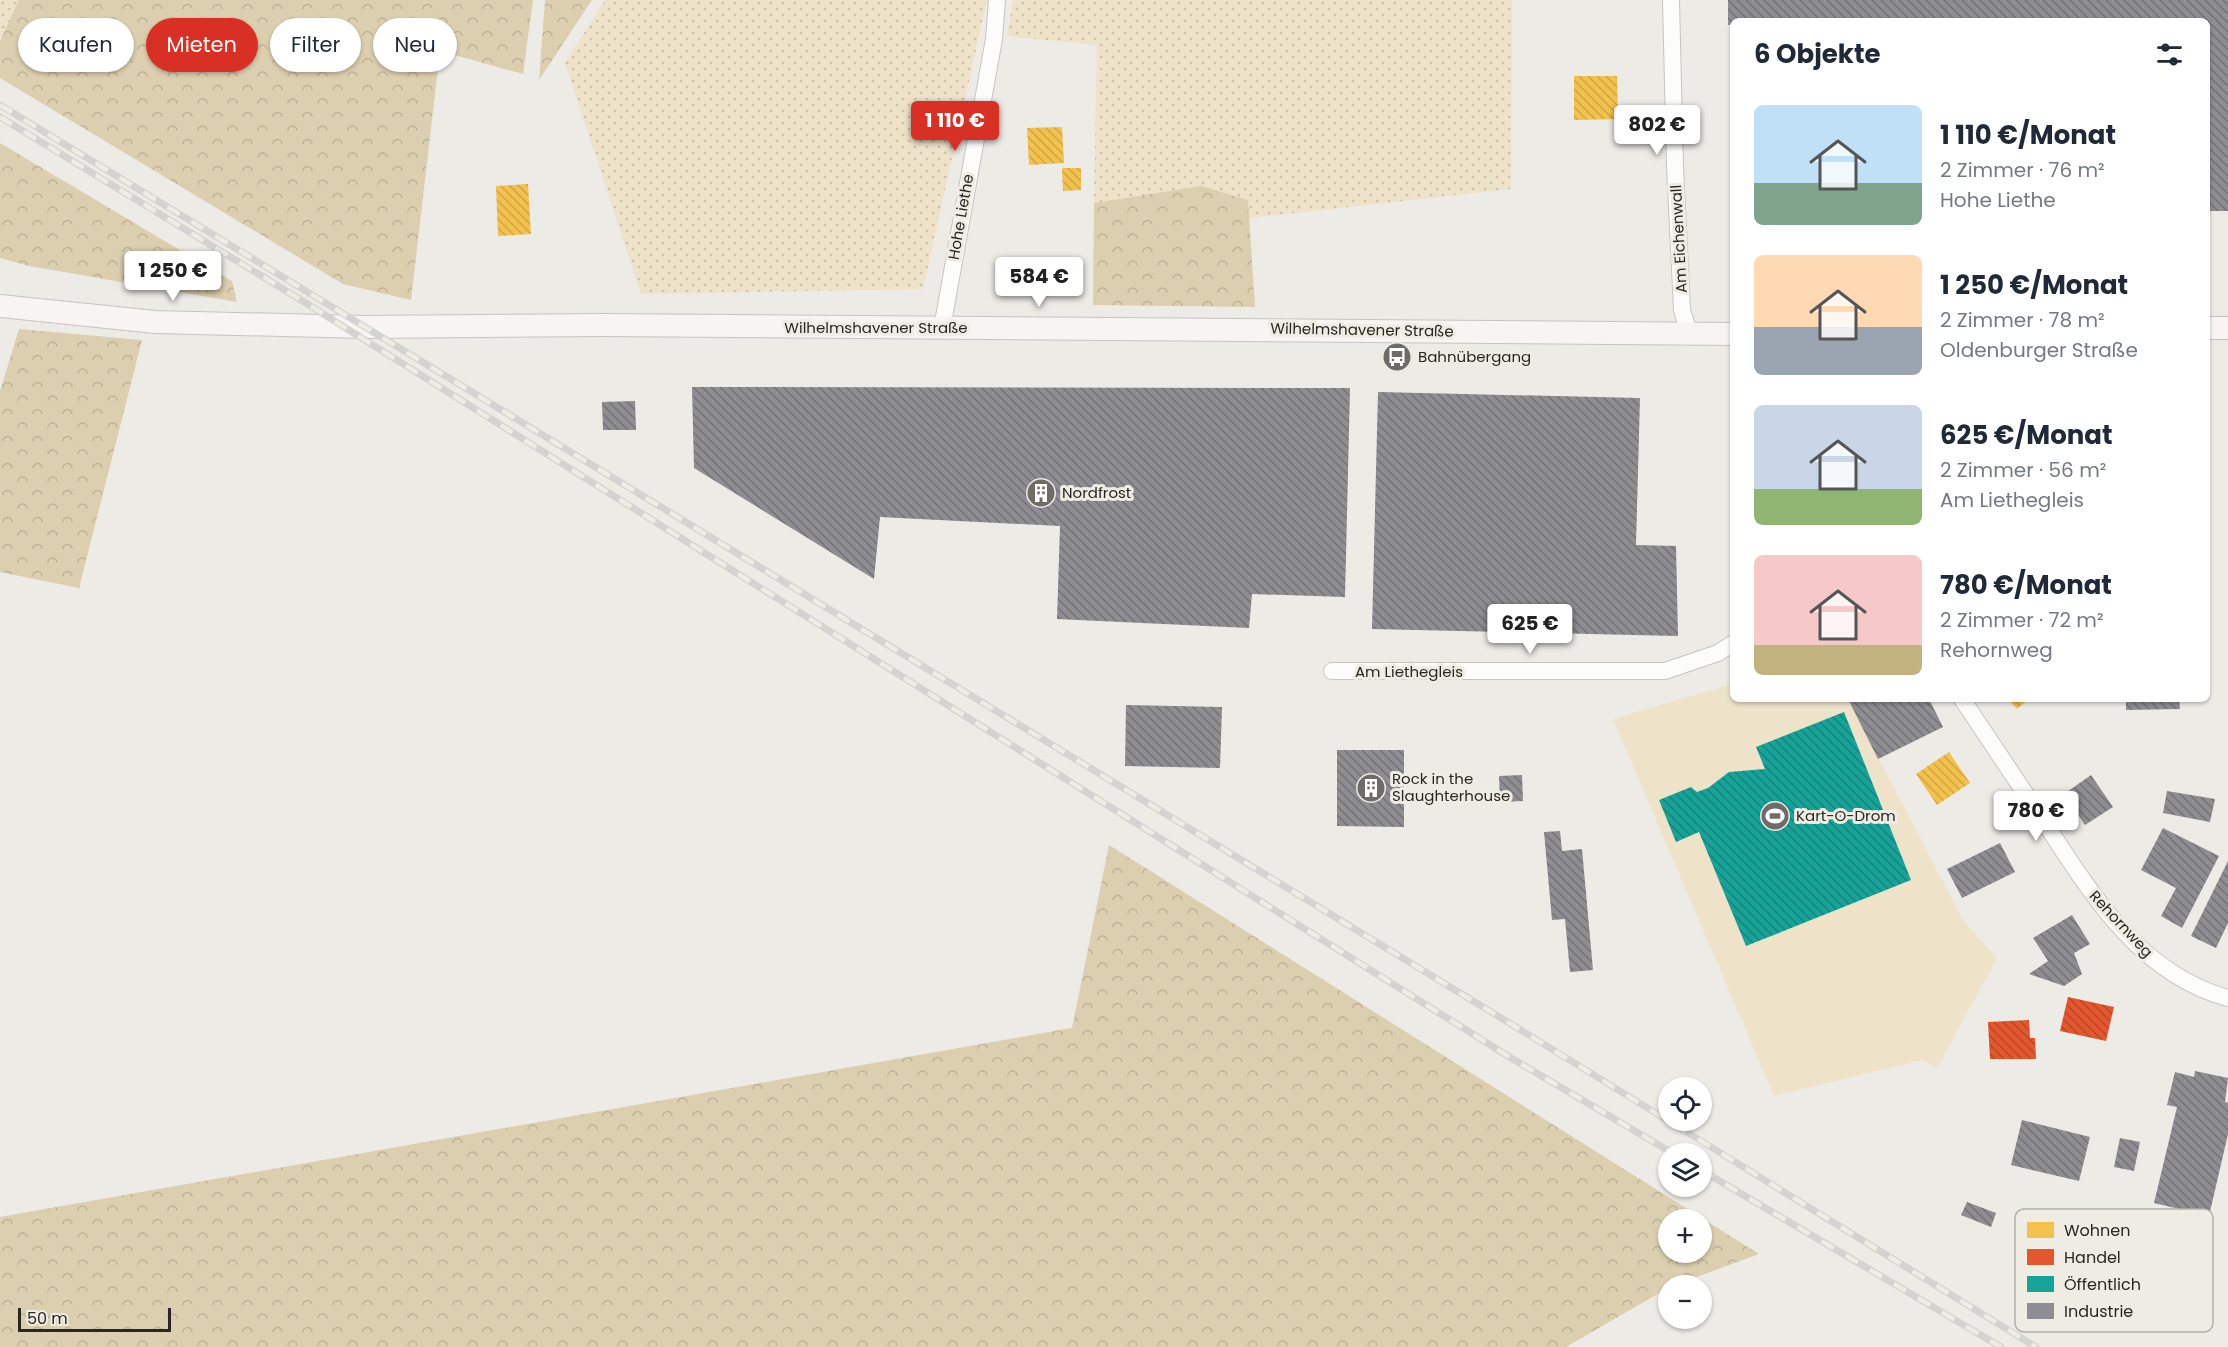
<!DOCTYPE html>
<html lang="de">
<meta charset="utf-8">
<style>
:root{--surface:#fff;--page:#f6f6f7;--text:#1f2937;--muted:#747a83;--accent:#d93025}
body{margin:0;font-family:Poppins,sans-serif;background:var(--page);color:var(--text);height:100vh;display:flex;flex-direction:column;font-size:22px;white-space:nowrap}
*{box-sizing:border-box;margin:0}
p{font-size:20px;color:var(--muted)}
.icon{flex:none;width:33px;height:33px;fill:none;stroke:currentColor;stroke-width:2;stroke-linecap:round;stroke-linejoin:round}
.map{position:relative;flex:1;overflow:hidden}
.panel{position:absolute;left:1730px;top:18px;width:480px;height:684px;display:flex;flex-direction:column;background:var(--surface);border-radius:9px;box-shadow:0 2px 4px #0004}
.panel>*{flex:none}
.guide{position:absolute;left:18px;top:18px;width:570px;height:54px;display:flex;gap:12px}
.tools{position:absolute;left:1658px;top:1077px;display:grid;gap:12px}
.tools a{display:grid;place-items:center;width:54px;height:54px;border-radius:50%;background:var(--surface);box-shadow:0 2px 4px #0004;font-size:30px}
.scale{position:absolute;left:18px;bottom:15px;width:153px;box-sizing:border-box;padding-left:6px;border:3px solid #282724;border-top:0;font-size:16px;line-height:21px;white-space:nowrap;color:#282724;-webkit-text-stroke:4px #efece3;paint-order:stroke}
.price{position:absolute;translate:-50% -51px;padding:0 14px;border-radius:6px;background:#fff;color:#222;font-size:20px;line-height:39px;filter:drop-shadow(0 2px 3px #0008)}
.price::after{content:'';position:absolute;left:50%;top:36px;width:18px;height:14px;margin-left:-9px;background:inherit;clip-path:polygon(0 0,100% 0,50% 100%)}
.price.on{background:var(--accent);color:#fff}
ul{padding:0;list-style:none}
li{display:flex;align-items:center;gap:18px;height:150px;padding:0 24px}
li span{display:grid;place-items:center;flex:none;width:168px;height:120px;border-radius:9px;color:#555}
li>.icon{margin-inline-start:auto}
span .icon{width:72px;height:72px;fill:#fffc;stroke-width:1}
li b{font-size:26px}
h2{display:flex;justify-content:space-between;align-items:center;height:72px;padding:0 24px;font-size:26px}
.tag{padding:0 21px;border-radius:27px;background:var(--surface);box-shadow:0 2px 4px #0004;font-size:21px;line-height:54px}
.tag.on{background:var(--accent);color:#fff}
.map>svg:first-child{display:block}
</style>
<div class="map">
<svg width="2228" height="1347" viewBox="0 0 2228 1347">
<defs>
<pattern id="grass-dots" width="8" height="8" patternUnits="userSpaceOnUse" patternTransform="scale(1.5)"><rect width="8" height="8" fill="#eee3c9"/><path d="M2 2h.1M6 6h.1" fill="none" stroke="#ccc3ac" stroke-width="1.8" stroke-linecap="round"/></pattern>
<pattern id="forest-crowns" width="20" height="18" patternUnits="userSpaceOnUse" patternTransform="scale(1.5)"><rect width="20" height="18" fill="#dccfb0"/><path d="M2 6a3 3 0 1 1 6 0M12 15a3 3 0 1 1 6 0" fill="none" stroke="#bdb297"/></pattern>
<pattern id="homes-back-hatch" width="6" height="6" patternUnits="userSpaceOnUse" patternTransform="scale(1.5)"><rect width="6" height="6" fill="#f2c14e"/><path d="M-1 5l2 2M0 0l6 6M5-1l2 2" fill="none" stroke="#d0a644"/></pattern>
<pattern id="shops-back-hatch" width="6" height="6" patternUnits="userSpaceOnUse" patternTransform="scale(1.5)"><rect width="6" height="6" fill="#e4572e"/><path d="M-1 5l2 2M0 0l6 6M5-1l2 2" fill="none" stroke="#b94827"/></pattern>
<pattern id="public-back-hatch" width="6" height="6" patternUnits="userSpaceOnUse" patternTransform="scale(1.5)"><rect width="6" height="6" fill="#17a398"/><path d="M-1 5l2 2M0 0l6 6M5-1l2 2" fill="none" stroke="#15857c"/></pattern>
<pattern id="industry-back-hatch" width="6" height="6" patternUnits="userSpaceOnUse" patternTransform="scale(1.5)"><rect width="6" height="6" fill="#8d8d92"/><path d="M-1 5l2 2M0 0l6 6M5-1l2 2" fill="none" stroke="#737377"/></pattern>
</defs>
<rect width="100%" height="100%" fill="#ecebe6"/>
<g fill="url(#grass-dots)">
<polygon points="0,0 19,0 2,38 0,37"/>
<polygon points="605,0 987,0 923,289 641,294 565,63"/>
<polygon points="1013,0 1512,0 1511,189 1249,218 1247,200 1201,186 1094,203 1097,45 1007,36"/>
</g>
<g fill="url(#forest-crowns)" fill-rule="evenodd">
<polygon points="19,0 533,0 523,74 440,51 411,300 343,284 0,78 0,41"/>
<polygon points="545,0 592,0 539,80"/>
<polygon points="0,143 232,281 237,302 29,266 0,258"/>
<polygon points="1201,186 1248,200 1255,307 1093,305 1094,203"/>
<polygon points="19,329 142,340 79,588 0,572 0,391"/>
<path d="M 1109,845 L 1759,1254 L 1675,1285 L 1668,1286 L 1668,1288 L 1566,1347 L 0,1347 L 0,1217 L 1072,1028 ZM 1668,1220 L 1701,1220 L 1701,1252 L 1668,1252 Z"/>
</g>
<polygon fill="#eee3c9" points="1732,684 1732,699 1848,699 1964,922 1997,958 1937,1068 1922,1060 1774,1096 1613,719"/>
<g fill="url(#homes-back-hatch)">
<polygon points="1574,76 1617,76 1618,119 1574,120"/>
<polygon points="1062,127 1064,163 1029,165 1027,128"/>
<polygon points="1062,168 1081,168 1081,190 1063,191"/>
<polygon points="528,184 531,234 498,236 496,186"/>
<polygon points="2008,699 2029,699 2017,709"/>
<polygon points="1949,752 1970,783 1937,805 1916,774"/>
</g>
<g fill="url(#shops-back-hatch)">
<polygon points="2068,997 2114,1007 2106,1041 2060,1031"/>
<polygon points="2029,1020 2030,1038 2035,1038 2036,1059 1990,1059 1988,1022"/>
</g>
<polygon fill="url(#public-back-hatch)" points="1844,712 1911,880 1746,946 1699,832 1676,842 1659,800 1691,787 1697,792 1708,788 1729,772 1765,769 1756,747"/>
<g fill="url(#industry-back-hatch)">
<polygon points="1728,0 2228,0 2228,211 2206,211 2206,21 1732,21 1732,25 1728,25"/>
<polygon points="692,387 1350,388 1345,597 1252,594 1249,628 1057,619 1060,526 880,517 874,579 694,468"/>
<polygon points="1378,392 1640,398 1636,545 1676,546 1678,636 1372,629"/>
<polygon points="635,401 636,430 603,430 602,402"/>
<polygon points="1848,699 1929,699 1943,727 1878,759"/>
<polygon points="2126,699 2179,699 2180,709 2126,710"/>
<polygon points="1126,705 1222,707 1220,768 1125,766"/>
<polygon points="1337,750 1404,750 1404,827 1337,826"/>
<polygon points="1522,775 1523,801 1500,802 1499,776"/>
<polygon points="2091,775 2113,807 2085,825 2064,794"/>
<polygon points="2167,791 2215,799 2210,822 2163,813"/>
<polygon points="2163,828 2219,856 2182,928 2161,916 2176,888 2141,870"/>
<polygon points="1560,831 1562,851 1582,849 1593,970 1570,972 1565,919 1552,920 1544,832"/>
<polygon points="2000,843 2015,872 1962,898 1947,869"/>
<polygon points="2228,861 2228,923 2216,948 2191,936"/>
<polygon points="2072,915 2090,944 2074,953 2082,974 2064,986 2029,974 2048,961 2033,938"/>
<polygon points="2195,1071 2228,1078 2225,1102 2228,1103 2228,1134 2209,1216 2154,1203 2177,1107 2167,1105 2175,1072 2194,1077"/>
<polygon points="2022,1120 2090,1137 2079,1181 2011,1165"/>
<polygon points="2120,1138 2140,1142 2134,1171 2114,1167"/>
<polygon points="1967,1202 1996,1213 1991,1227 1961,1215"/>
</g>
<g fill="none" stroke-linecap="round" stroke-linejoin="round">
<g stroke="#c5c4c1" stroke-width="18">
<g id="street">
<polyline points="1671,0 1675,167 1682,310 1689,333"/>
<polyline points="942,328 994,39 997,0"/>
<polyline points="1332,671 1665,671 1718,653 1732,644"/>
<path d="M 1962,699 C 1989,739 2016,780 2043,820 C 2090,892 2140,975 2228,998"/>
</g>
</g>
<g stroke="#c5c4c1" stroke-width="24">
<g id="secondary">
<polyline points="0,306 155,322 364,327 602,325 1732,334"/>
<polyline points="2206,328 2228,328"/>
</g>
</g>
<use href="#street" stroke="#fcfcfb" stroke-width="16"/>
<use href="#secondary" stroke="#f7f4f3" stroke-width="22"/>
<g stroke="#d3d3d2" stroke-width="7">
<g id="rail">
<polyline points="0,105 1511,1024 2036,1347"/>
<polyline points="0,117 293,295 1511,1058 1674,1154"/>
<polyline points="1701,1170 2001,1347"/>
</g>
</g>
<use href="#rail" stroke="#efece3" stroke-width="4.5" stroke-dasharray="14" stroke-linecap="butt"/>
</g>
<defs>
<g id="bus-disc" transform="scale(1.5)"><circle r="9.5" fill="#6d6c68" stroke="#efece3"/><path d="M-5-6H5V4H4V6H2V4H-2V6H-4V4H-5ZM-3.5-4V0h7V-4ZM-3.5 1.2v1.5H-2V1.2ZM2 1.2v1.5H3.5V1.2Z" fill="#fff"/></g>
<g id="building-disc" transform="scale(1.5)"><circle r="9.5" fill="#6d6c68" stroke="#efece3"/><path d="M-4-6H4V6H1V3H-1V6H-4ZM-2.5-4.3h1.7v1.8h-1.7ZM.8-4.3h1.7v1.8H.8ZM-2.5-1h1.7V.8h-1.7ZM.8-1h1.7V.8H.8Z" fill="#fff"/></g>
<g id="stadium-disc" transform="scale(1.5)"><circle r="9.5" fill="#6d6c68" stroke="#efece3"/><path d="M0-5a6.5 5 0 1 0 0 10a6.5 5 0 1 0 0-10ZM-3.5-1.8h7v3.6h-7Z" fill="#fff"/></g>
</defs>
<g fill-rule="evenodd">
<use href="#bus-disc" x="1397" y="357"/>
<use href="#building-disc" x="1041" y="493"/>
<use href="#building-disc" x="1371" y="788"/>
<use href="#stadium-disc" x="1775" y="816"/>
</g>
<g text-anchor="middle" stroke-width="6" stroke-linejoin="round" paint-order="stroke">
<g font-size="15" fill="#282724" stroke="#efece3">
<text transform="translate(961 217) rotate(-80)" y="5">Hohe Liethe</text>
<text transform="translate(1679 239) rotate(-93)" y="5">Am Eichenwall</text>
<text x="876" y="333">Wilhelmshavener Straße</text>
<text transform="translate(1362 330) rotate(1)" y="5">Wilhelmshavener Straße</text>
<text x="1409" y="677">Am Liethegleis</text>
<text transform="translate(2121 924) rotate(47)" y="5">Rehornweg</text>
</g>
<g font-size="15" fill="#282724" stroke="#efece3" text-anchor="start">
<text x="1418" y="362">Bahnübergang</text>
<text x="1062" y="498">Nordfrost</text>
<text x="1392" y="784">Rock in the<tspan x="1392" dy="17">Slaughterhouse</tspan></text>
<text x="1796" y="821">Kart-O-Drom</text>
</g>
</g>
<rect x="2015" y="1209" width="198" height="123" rx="9" fill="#efece3" stroke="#b3b1aa" stroke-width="1.5"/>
<rect x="2027" y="1222" width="27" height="16" fill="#f2c14e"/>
<rect x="2027" y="1249" width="27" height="16" fill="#e4572e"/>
<rect x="2027" y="1276" width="27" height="16" fill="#17a398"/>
<rect x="2027" y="1303" width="27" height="16" fill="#8d8d92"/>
<g font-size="16" fill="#282724">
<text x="2064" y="1236">Wohnen</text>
<text x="2064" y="1263">Handel</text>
<text x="2064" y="1290">Öffentlich</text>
<text x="2064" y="1317">Industrie</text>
</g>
</svg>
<div class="tools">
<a><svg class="icon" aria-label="locate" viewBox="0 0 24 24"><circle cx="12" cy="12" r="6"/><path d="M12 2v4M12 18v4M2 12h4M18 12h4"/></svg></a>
<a><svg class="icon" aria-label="layers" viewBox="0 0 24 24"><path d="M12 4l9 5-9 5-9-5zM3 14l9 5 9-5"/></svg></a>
<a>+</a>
<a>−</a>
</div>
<div class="scale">50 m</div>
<b class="price on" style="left:955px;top:152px">1 110 €</b>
<b class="price" style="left:1657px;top:156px">802 €</b>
<b class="price" style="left:173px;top:302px">1 250 €</b>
<b class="price" style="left:1039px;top:308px">584 €</b>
<b class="price" style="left:1530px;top:655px">625 €</b>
<b class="price" style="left:2036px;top:842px">780 €</b>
<div class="guide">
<a class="tag">Kaufen</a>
<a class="tag on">Mieten</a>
<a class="tag">Filter</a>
<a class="tag">Neu</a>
</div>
<section class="panel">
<h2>6 Objekte<svg class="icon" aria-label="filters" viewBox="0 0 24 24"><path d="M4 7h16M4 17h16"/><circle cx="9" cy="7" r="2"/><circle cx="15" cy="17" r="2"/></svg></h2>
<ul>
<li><span style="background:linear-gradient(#bfe0f5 65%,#7fa58c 0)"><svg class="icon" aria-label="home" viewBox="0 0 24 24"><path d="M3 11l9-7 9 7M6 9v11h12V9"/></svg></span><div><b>1 110 €/Monat</b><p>2 Zimmer · 76 m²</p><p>Hohe Liethe</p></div></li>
<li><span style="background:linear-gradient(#ffd9b3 60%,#9aa5b1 0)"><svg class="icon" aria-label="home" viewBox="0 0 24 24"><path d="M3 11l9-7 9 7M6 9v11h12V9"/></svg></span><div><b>1 250 €/Monat</b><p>2 Zimmer · 78 m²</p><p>Oldenburger Straße</p></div></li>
<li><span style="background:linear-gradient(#c9d6e8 70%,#8fb573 0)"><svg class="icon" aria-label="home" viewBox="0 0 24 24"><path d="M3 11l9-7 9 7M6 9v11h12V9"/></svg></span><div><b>625 €/Monat</b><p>2 Zimmer · 56 m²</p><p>Am Liethegleis</p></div></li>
<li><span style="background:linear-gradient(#f6c9c9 75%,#c2b280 0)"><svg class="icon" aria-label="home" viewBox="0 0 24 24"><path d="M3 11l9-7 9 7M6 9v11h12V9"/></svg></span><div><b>780 €/Monat</b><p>2 Zimmer · 72 m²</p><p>Rehornweg</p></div></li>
</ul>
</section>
</div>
